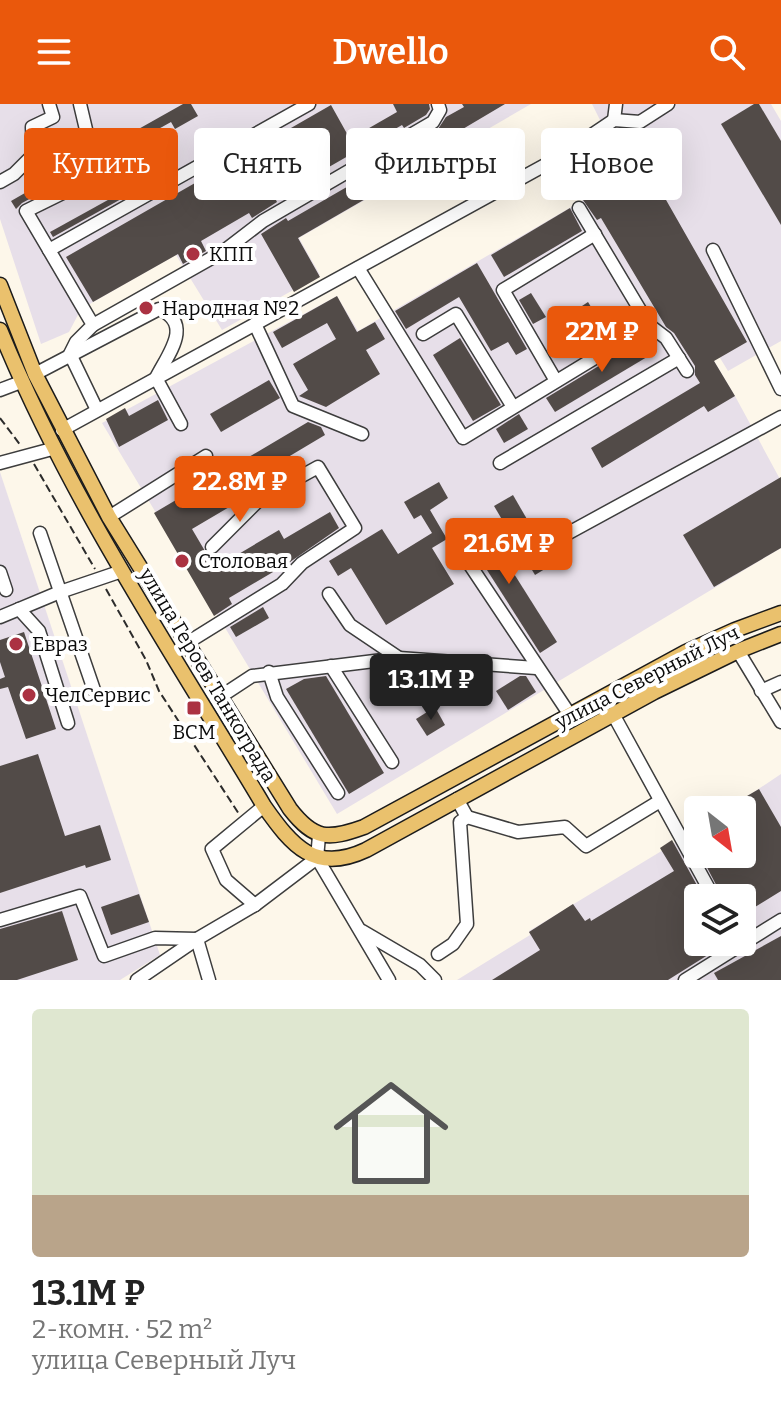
<!DOCTYPE html>
<html lang="ru">
<meta charset="utf-8">
<style>
:root{--surface:#fff;--page:#f6f6f6;--text:#222;--muted:#767676;--line:#e0e0e0;--accent:#ea580c}
body{margin:0;font-family:Bitter,serif;background:var(--page);color:var(--text);height:100vh;display:flex;flex-direction:column;font-size:30px;white-space:nowrap}
*{box-sizing:border-box;margin:0}
p{font-size:26px;color:var(--muted)}
.icon{flex:none;width:44px;height:44px;fill:none;stroke:currentColor;stroke-width:2;stroke-linecap:round;stroke-linejoin:round}
.map{position:relative;height:876px;overflow:hidden}
.sheet{display:flex;flex-direction:column;background:var(--surface);flex:1}
.sheet>*{flex:none}
.hud{position:absolute;left:24px;top:24px;width:734px;height:72px;display:flex;gap:16px}
.needle{width:52px;rotate:149deg}
.controls{position:absolute;left:684px;top:692px;display:grid;gap:16px}
.controls a{display:grid;place-items:center;width:72px;height:72px;border-radius:8px;background:var(--surface);box-shadow:0 8px 32px #0002;font-size:40px}
.price{position:absolute;translate:-50% -68px;padding:0 18px;border-radius:8px;background:var(--accent);color:#fff;font-size:26px;line-height:52px;filter:drop-shadow(0 2px 4px #0008)}
.price::after{content:'';position:absolute;left:50%;top:48px;width:24px;height:18px;margin-left:-12px;background:inherit;clip-path:polygon(0 0,100% 0,50% 100%)}
.price.selected{background:#222;color:#fff}
ul{padding:0;list-style:none}
li{display:grid;align-content:center;gap:16px;height:424px;padding:0 32px}
li+li{border-top:2px solid var(--line)}
li span{display:grid;place-items:center;height:248px;border-radius:8px;color:#555}
li>.icon{margin-inline-start:auto}
span .icon{width:144px;height:144px;fill:#fffc;stroke-width:1}
li b{font-size:34px}
.pill{padding:0 28px;border-radius:8px;background:var(--surface);box-shadow:0 8px 32px #0002;font-size:28px;line-height:72px}
.pill.selected{background:var(--accent);color:#fff}
header{display:flex;justify-content:space-between;align-items:center;height:104px;padding:0 32px;background:var(--accent);color:#fff;font-size:36px;font-weight:600}
.map>svg:first-child{display:block}
</style>
<header><svg class="icon" aria-label="menu" viewBox="0 0 24 24"><path d="M4 6h16M4 12h16M4 18h16"/></svg>Dwello<svg class="icon" aria-label="search" viewBox="0 0 24 24"><circle cx="10" cy="10" r="6"/><path d="M15 15l6 6"/></svg></header>
<div class="map">
<svg width="781" height="876" viewBox="0 0 781 876">
<rect width="100%" height="100%" fill="#fdf7ea"/>
<g fill="#e7dfe9" fill-rule="evenodd">
<polygon points="0,0 531,0 299,134 320,171 222,226 176,151 81,205 69,228 41,240 0,115"/>
<polygon points="592,0 771,0 781,17 781,237 728,267 612,78 659,52 608,32"/>
<polygon points="609,81 735,292 781,377 781,444 337,710 102,319 337,192 358,227"/>
<polygon points="0,368 160,851 120,876 0,876"/>
<path d="M 781,670 L 781,876 L 457,876 L 530,831 L 529,827 L 698,725 L 698,750 L 742,750 L 742,706 L 727,706 ZM 698,794 L 742,794 L 742,838 L 698,838 Z"/>
</g>
<g fill="#524b48">
<polygon points="183,0 191,0 198,12 175,25 171,18 108,53 103,45"/>
<polygon points="393,0 429,0 430,5 426,11 404,24 402,21 275,94 277,98 252,114 249,109 201,137 206,147 183,160 178,150 93,198 66,153 331,1 350,35 397,8"/>
<polygon points="462,0 505,0 419,51 413,40 438,25 446,13 464,3"/>
<polygon points="754,0 759,0 781,37 781,121 721,20"/>
<polygon points="402,51 412,68 298,134 320,173 294,188 261,130 286,114 288,117"/>
<polygon points="84,55 86,65 22,99 16,105 11,97"/>
<polygon points="645,59 747,238 714,257 735,292 708,308 704,302 602,364 591,344 700,279 695,271 695,262 674,229 666,223 601,114 597,116 583,96"/>
<polygon points="173,60 175,65 53,133 50,128"/>
<polygon points="570,104 582,127 504,173 491,151"/>
<polygon points="477,159 527,245 516,251 508,238 491,247 459,193 406,225 395,207"/>
<polygon points="531,189 546,213 533,220 519,196"/>
<polygon points="337,192 357,228 375,218 385,235 366,246 380,270 326,303 299,292 308,286 293,260 336,235 327,219 282,244 273,228"/>
<polygon points="588,198 599,216 584,225 573,208"/>
<polygon points="648,232 657,247 555,308 546,294"/>
<polygon points="460,234 501,301 473,317 433,251"/>
<polygon points="269,276 280,294 221,328 210,310"/>
<polygon points="158,296 168,316 119,343 106,315 125,304 129,312"/>
<polygon points="519,310 528,325 504,339 496,325"/>
<polygon points="308,318 321,323 325,331 268,365 275,376 192,425 215,464 279,426 284,435 330,408 339,424 290,458 229,494 232,500 214,512 154,409"/>
<polygon points="781,373 781,444 714,483 683,431"/>
<polygon points="439,378 448,394 430,406 447,435 432,444 454,480 386,521 351,464 338,472 329,457 382,425 398,450 432,429 421,411 414,415 404,398"/>
<polygon points="513,391 553,460 535,471 494,402"/>
<polygon points="480,416 557,538 540,549 462,427"/>
<polygon points="263,503 269,514 236,533 230,523"/>
<polygon points="24,528 56,625 26,635 8,583 0,585 0,575 5,573 0,558 0,536"/>
<polygon points="326,572 384,669 349,690 286,585 304,575"/>
<polygon points="520,572 526,572 536,588 508,606 496,587"/>
<polygon points="435,603 445,621 427,632 416,615"/>
<polygon points="38,650 65,732 100,721 111,756 86,764 85,761 0,789 0,662"/>
<polygon points="759,685 781,723 781,787 742,811 742,794 723,794 700,750 742,750 742,706 723,706"/>
<polygon points="672,736 704,794 698,794 698,838 715,838 719,844 668,876 492,876 540,846 529,828 573,800 585,817 590,814 591,817 674,767 660,744"/>
<polygon points="139,790 149,818 111,831 101,803"/>
<polygon points="62,807 78,856 17,876 0,876 0,825"/>
<polygon points="781,832 781,876 718,876 714,869"/>
</g>
<g fill="none" stroke-linecap="round" stroke-linejoin="round">
<g stroke="#3d3d3d" stroke-width="15">
<g id="minor">
<polyline points="614,16 616,0"/>
<polyline points="0,78 14,70 33,51 32,23 53,13 49,0"/>
<polyline points="579,104 649,221 666,234 687,267"/>
<polyline points="49,146 26,107 97,72 80,0"/>
<polyline points="713,146 781,285"/>
<polyline points="358,164 463,334 649,221"/>
<polyline points="255,220 293,302 362,330"/>
<polyline points="93,221 224,147 263,117 433,18 440,6 438,0"/>
<polyline points="423,230 456,210 513,303"/>
<path d="M 35,270 L 159,205 C 194,220 168,250 156,274 L 181,320"/>
<polyline points="556,277 503,186 595,130"/>
<polyline points="0,286 21,278"/>
<polyline points="97,306 70,250 76,238 93,221 49,146 309,0"/>
<polyline points="62,326 556,55 614,16 640,18 668,0"/>
<polyline points="0,359 52,345"/>
<polyline points="500,359 679,254"/>
<polyline points="109,413 206,352"/>
<polyline points="40,429 94,586"/>
<polyline points="563,432 781,313"/>
<polyline points="458,443 570,611"/>
<polyline points="0,468 6,486"/>
<polyline points="329,490 350,521 399,554"/>
<polyline points="19,505 39,527 68,619"/>
<polyline points="0,513 60,488 122,467"/>
<polyline points="187,539 282,480 302,459 355,424 318,363 260,395 212,443"/>
<polyline points="738,547 781,618"/>
<polyline points="331,562 392,658"/>
<polyline points="269,568 277,593 338,689"/>
<polyline points="761,587 781,578"/>
<polyline points="220,593 252,572 399,554 536,564"/>
<polyline points="613,610 714,794"/>
<polyline points="467,713 518,728 565,723 586,742 660,697"/>
<polyline points="319,732 317,754 389,876"/>
<polyline points="255,801 226,776 212,745 264,702"/>
<polyline points="0,816 80,792 104,852 155,834 197,835"/>
<polyline points="362,827 420,861 435,876"/>
<polyline points="741,841 781,816"/>
<polyline points="438,850 453,840 467,820 460,718 467,713 457,695"/>
<polyline points="137,876 197,835"/>
<polyline points="209,876 197,835 255,801 317,754"/>
<polyline points="685,876 741,841 739,838"/>
</g>
</g>
<g stroke="#1b1b1b" stroke-width="17">
<g id="major">
<path d="M 0,181 L 35,270 L 109,413 L 290,705 C 314,736 328,736 364,723 L 686,548 L 735,526 L 781,509"/>
<path d="M 0,226 C 69,395 171,546 264,702 C 292,742 315,770 366,746 L 654,588 L 738,547 L 781,530"/>
</g>
</g>
<g stroke="#2c2c2c" stroke-width="2" stroke-dasharray="8 4" stroke-linecap="butt">
<polyline points="0,314 21,342"/>
<polyline points="34,360 95,465"/>
<polyline points="106,485 146,556 159,587 239,710"/>
</g>
<use href="#minor" stroke="#fff" stroke-width="12"/>
<use href="#major" stroke="#eac16d" stroke-width="14"/>
</g>
<g fill="#ab3242" stroke="#fff" stroke-width="3">
<circle cx="193" cy="150" r="8"/>
<circle cx="146" cy="204" r="8"/>
<circle cx="182" cy="457" r="8"/>
<circle cx="16" cy="540" r="8"/>
<circle cx="29" cy="591" r="8"/>
<rect x="186" y="596" width="16" height="16" rx="4"/>
</g>
<g text-anchor="middle" stroke-width="8" stroke-linejoin="round" paint-order="stroke">
<g font-size="20" fill="#0a0a0a" stroke="#fff" text-anchor="start">
<text x="209" y="157">КПП</text>
<text x="162" y="211">Народная №2</text>
<text x="198" y="464">Столовая</text>
<text x="32" y="547">Евраз</text>
<text x="45" y="598">ЧелСервис</text>
<text x="194" y="635" text-anchor="middle">ВСМ</text>
</g>
<g font-size="20" fill="#0a0a0a" stroke="#fff">
<text transform="translate(208 571) rotate(59)" y="7">улица Героев Танкограда</text>
<text transform="translate(647 573) rotate(-27)" y="7">улица Северный Луч</text>
</g>
</g>
</svg>
<div class="controls">
<a><svg class="needle" viewBox="-14 -14 28 28"><path d="M0-13l5 13h-10z" fill="#e53935"/><path d="M0 13l5-13h-10z" fill="#767676"/></svg></a>
<a><svg class="icon" aria-label="layers" viewBox="0 0 24 24"><path d="M12 4l9 5-9 5-9-5zM3 14l9 5 9-5"/></svg></a>
</div>
<b class="price" style="left:602px;top:270px">22M ₽</b>
<b class="price" style="left:240px;top:420px">22.8M ₽</b>
<b class="price" style="left:509px;top:482px">21.6M ₽</b>
<b class="price selected" style="left:431px;top:618px">13.1M ₽</b>
<div class="hud">
<a class="pill selected">Купить</a>
<a class="pill">Снять</a>
<a class="pill">Фильтры</a>
<a class="pill">Новое</a>
</div>
</div>
<section class="sheet">
<ul>
<li><span style="background:linear-gradient(#dfe7d0 75%,#b9a48a 0)"><svg class="icon" aria-label="home" viewBox="0 0 24 24"><path d="M3 11l9-7 9 7M6 9v11h12V9"/></svg></span><div><b>13.1M ₽</b><p>2-комн. · 52 m²</p><p>улица Северный Луч</p></div></li>
</ul>
</section>
